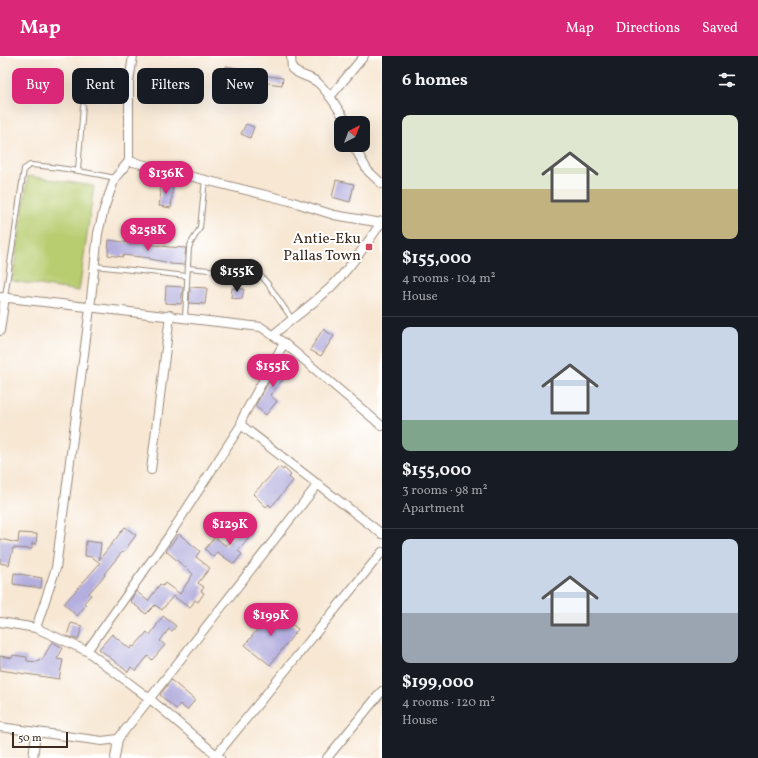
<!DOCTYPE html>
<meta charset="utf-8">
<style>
:root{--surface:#171b24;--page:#20242c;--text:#f1f3f6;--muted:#9ea1a6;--line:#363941;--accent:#db2777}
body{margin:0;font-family:Vollkorn,serif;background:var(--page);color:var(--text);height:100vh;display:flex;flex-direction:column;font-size:15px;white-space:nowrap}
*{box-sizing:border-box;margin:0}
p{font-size:13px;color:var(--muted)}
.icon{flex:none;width:22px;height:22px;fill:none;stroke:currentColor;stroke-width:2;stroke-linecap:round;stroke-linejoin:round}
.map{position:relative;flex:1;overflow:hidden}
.panel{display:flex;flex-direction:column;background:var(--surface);width:376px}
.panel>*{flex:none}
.top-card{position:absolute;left:12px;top:12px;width:310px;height:36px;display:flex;gap:8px}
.needle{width:26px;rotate:42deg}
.buttons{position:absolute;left:334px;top:60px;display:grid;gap:8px}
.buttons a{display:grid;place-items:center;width:36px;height:36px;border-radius:8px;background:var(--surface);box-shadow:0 4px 16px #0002;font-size:20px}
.scale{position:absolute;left:12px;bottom:10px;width:56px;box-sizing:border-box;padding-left:4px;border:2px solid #3b2a1e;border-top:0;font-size:11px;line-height:14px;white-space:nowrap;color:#3b2a1e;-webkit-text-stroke:3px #fff;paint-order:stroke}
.price{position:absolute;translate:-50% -34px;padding:0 9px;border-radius:14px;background:var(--accent);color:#fff;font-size:13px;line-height:26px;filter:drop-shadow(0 1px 2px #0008)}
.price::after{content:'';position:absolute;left:50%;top:24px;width:12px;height:9px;margin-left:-6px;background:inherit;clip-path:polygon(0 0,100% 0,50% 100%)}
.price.active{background:#222;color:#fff}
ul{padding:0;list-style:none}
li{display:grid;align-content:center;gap:8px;height:212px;padding:0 20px}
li+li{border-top:1px solid var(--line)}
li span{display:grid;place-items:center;height:124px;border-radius:8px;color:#555}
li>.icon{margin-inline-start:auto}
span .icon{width:72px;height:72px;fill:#fffc;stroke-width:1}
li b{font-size:17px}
h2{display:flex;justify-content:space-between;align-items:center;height:48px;padding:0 20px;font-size:17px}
.pill{padding:0 14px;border-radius:8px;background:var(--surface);box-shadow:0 4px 16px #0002;font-size:14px;line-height:36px}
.pill.active{background:var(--accent);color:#fff}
header{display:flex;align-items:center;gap:24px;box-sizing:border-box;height:56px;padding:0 20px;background:var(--accent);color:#fff}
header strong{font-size:19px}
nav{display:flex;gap:22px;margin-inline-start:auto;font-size:14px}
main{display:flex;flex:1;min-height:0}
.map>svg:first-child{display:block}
</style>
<header>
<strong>Map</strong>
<nav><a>Map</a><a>Directions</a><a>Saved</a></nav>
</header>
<main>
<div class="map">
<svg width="382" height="702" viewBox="0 0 382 702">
<rect width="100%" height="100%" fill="#fff"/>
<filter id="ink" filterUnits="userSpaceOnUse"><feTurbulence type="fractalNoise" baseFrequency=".025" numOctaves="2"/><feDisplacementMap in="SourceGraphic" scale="8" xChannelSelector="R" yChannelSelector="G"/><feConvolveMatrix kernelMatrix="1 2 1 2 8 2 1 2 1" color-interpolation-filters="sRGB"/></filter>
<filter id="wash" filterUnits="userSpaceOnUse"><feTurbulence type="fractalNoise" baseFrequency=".012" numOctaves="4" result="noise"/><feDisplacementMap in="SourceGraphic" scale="16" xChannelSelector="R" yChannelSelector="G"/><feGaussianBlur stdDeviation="0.9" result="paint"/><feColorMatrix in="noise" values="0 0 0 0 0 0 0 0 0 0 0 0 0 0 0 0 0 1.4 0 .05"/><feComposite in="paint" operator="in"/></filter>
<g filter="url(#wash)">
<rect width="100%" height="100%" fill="#f7e7d3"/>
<polygon fill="#b8cc70" stroke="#7a7b47" points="28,120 94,130 79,235 12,225"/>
<g id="blocks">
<g fill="#b3aede">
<polygon points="226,10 262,17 262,19 283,22 282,29 261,26 259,32 239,28 239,30 222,26"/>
<polygon points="246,68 254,71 250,82 241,78"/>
<polygon points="336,124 354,128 350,146 332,141"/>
<polygon points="161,126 173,128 171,152 159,150 161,136 160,136"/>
<polygon points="109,184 131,187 131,184 147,185 147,188 169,191 186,192 184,209 170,208 170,207 150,203 150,202 123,199 123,201 108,199"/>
<polygon points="166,230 183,231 181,248 165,247"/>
<polygon points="190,231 207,232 205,248 189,247"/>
<polygon points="232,232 244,233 242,243 231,242"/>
<polygon points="323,273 334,280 321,300 310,294"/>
<polygon points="285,302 294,310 270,339 277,345 266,359 255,350 271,322 273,320 275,322 282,313 278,309 281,304 282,305"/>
<polygon points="279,411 283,414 284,412 291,419 289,421 293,425 271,451 269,448 266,451 253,438"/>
<polygon points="243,469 253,477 238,495 242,498 234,508 217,496 213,501 205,493 215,481 226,490"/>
<polygon points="125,471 136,479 123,497 122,496 104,518 105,519 89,537 91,539 84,547 86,549 77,560 64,548 100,507 92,501 85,500 86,485 101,487 99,504"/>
<polygon points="19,477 37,478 36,488 32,487 32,493 13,492 9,509 0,507 0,483 18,487"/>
<polygon points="179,478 200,495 196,501 210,512 198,527 204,531 201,535 204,537 198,546 195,544 190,552 173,540 162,554 155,549 146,558 130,545 136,535 148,545 160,528 163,530 165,527 180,538 193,518 166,495"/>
<polygon points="14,517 42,522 41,532 13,528"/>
<polygon points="273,554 298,573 270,609 245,589"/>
<polygon points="163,560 176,570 172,575 169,573 160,585 165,589 152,604 148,600 136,615 131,611 128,616 99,593 112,578 130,593 132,590 134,591 147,576 150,579"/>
<polygon points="71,567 82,570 78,584 67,580"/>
<polygon points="52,586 63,592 57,603 63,604 59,623 0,614 0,600 12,602 13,599 27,601 27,605 38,606 39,603 42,604"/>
<polygon points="171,624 195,644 187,654 180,648 176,653 160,639"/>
</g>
</g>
</g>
<g filter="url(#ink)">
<use href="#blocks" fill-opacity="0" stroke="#998878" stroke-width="1"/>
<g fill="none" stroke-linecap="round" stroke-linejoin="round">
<g stroke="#998878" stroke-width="6">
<g id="service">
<polyline points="78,114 83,50"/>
<polyline points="95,210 187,220"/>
<polyline points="188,212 252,218 262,221 268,228 292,263"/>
<path d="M 5,241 L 24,113 L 30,109 C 59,111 87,116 115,122"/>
<polyline points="185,261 189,192 191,187 200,172 205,123"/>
</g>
</g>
<g stroke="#998878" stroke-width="10">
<g id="minor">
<path d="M 291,0 L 292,13 C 300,20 309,20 317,26 C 328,35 336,50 344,62 L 346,67"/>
<polyline points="330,41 364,0"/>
<polyline points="353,89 368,115 382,128"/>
<polyline points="129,105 290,145 334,159 382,167"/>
<polyline points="0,241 261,271 284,287 382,370"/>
<polyline points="0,275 5,241"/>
<path d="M 273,279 C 292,263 313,248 331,231 C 351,211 367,188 382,165"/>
<polyline points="241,369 382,478"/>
<polyline points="151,414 170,259"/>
<polyline points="0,566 36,572 87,595 150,643 220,702"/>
<polyline points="36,572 56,512 90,252 98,177 104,153 115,122 129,105 129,26 133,0"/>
<polyline points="87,595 169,480 241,369 242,363 245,357 284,287"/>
<polyline points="0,671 102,685 118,683"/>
<polyline points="33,702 36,677"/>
<polyline points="115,702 118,683 318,428"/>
<polyline points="214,702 382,496"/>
<polyline points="327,702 382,635"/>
</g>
</g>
<use href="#service" stroke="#fff" stroke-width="4"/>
<use href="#minor" stroke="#fff" stroke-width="8"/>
</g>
</g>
<rect fill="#d1495b" stroke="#fff" stroke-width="1.5" x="365" y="187" width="8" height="8" rx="2"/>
<g text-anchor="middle" stroke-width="4" stroke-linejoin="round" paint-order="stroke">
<g font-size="15" fill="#3b2a1e" stroke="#fff" text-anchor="end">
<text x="361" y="187">Antie-Eku<tspan x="361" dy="17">Pallas Town</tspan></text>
</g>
</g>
</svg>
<div class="buttons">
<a><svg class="needle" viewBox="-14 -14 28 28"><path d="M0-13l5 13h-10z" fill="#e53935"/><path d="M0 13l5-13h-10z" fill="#9ea1a6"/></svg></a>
</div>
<div class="scale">50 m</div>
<b class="price" style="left:166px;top:139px">$136K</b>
<b class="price" style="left:148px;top:196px">$258K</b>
<b class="price active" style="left:237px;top:237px">$155K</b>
<b class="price" style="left:273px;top:332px">$155K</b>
<b class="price" style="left:230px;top:490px">$129K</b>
<b class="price" style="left:271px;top:581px">$199K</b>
<div class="top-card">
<a class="pill active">Buy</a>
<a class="pill">Rent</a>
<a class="pill">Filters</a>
<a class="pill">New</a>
</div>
</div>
<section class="panel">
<h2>6 homes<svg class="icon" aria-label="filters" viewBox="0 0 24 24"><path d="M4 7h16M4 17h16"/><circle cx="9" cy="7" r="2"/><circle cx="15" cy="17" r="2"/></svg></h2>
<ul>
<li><span style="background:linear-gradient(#dfe7d0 60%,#c2b280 0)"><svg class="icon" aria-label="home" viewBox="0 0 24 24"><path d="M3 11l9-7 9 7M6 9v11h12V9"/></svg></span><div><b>$155,000</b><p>4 rooms · 104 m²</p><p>House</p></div></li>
<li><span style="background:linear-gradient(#c9d6e8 75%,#7fa58c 0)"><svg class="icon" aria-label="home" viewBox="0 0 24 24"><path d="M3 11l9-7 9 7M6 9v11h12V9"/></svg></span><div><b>$155,000</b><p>3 rooms · 98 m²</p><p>Apartment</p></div></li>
<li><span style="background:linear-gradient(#c9d6e8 60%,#9aa5b1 0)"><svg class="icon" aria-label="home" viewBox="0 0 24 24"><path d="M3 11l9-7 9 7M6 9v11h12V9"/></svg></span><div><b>$199,000</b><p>4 rooms · 120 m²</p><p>House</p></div></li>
</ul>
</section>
</main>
